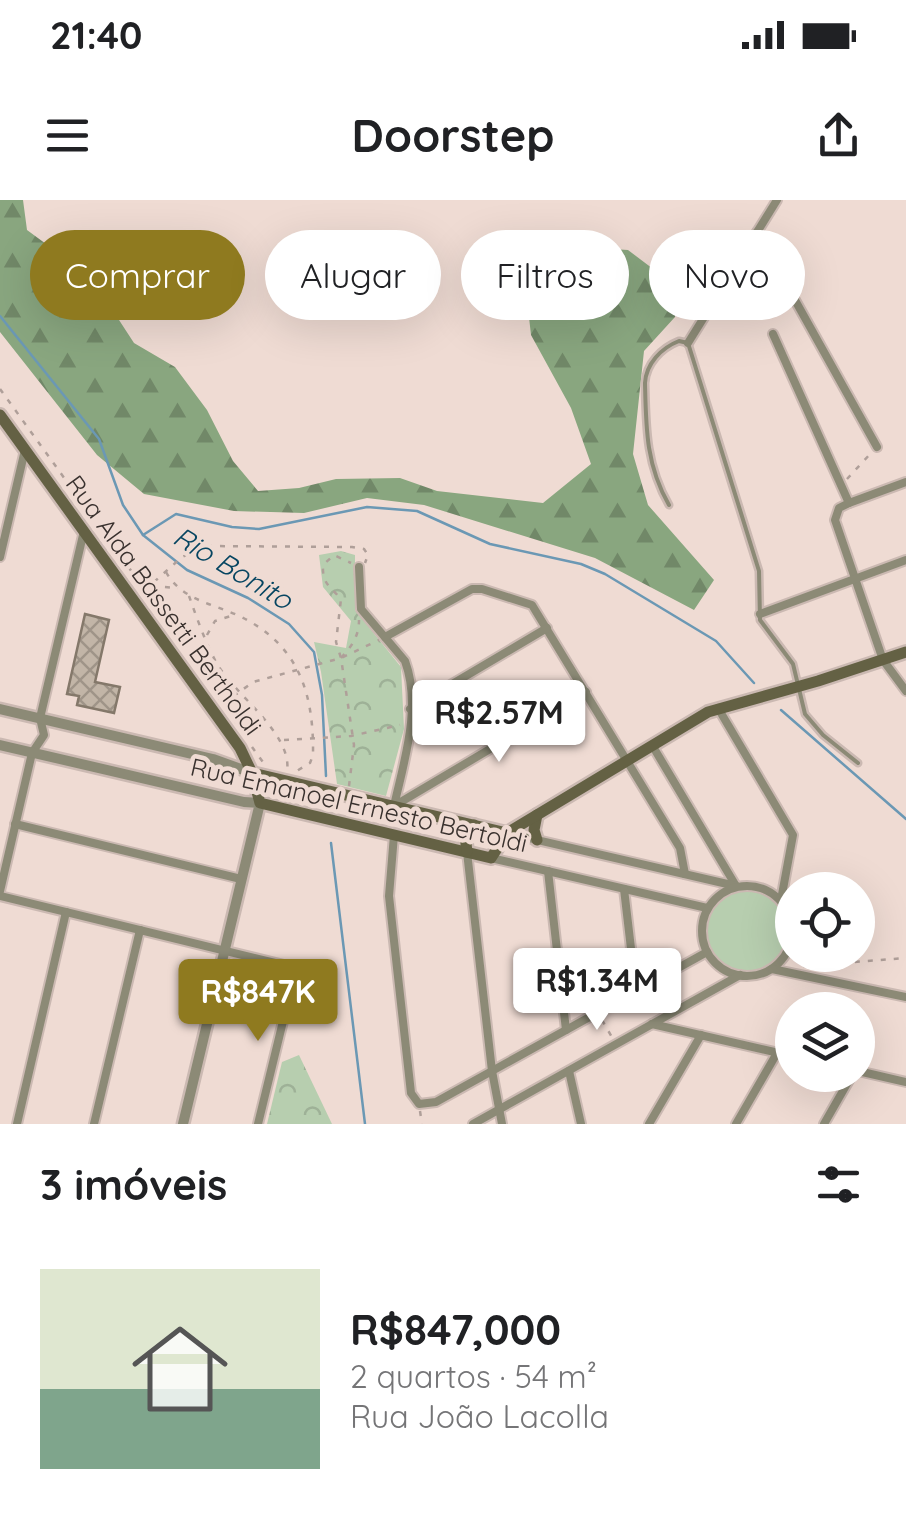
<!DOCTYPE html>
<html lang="pt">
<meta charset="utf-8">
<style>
:root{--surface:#fff;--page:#f6f6f6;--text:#202124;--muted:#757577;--accent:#8f7a1f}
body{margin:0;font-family:Quicksand,sans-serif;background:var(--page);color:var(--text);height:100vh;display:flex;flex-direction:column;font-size:38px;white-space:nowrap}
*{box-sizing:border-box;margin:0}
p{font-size:32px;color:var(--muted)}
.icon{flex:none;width:55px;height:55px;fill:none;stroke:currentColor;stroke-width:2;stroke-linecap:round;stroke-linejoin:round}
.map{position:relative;height:924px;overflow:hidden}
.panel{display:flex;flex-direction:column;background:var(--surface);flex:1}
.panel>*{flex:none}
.guide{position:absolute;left:30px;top:30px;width:848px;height:90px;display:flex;gap:20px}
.fabs{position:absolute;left:775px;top:672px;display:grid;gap:20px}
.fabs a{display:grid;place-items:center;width:100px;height:100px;border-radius:50%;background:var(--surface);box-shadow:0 10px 40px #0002;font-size:50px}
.price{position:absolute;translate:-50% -85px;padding:0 22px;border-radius:10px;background:#fff;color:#222;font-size:32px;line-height:65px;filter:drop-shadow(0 2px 5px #0008)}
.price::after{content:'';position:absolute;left:50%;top:60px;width:30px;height:22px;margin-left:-15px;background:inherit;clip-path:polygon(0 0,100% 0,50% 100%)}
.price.on{background:var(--accent);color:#fff}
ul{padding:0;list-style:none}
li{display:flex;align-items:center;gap:30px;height:250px;padding:0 40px}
li span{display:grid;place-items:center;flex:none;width:280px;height:200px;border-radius:0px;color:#555}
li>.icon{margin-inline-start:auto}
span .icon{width:120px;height:120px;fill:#fffc;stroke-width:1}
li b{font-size:42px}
h2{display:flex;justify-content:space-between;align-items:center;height:120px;padding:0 40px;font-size:42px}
.chip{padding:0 35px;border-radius:45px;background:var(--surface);box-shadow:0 10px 40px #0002;font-size:35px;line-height:90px}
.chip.on{background:var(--accent);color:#fff}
.status{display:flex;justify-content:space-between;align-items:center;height:70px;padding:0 50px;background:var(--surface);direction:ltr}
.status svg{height:28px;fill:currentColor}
header{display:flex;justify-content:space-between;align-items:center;height:130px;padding:0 40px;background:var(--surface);font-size:45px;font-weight:700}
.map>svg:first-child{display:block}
</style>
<div class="status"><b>21:40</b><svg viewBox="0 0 49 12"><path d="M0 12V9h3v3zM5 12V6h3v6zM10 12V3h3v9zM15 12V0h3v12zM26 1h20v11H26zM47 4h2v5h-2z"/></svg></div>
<header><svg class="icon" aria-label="menu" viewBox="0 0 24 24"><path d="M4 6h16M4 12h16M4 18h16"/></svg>Doorstep<svg class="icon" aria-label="share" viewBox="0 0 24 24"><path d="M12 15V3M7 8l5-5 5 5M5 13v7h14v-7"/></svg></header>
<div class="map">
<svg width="906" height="924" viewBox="0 0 906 924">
<defs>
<pattern id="forest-firs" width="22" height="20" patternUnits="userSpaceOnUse" patternTransform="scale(2.5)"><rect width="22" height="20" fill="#89a67f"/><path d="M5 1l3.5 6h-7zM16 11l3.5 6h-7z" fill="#718868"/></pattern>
<pattern id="park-crowns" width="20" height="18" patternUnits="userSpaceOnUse" patternTransform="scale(2.5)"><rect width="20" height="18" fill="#b7ceaf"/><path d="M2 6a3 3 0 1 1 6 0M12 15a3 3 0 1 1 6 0" fill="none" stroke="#9eb197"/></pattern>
<pattern id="building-cross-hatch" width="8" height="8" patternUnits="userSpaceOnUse" patternTransform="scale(2.5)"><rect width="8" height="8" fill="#c2b5a7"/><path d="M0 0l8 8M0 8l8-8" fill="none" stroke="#9f9488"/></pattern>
</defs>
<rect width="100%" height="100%" fill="#efdbd3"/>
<circle fill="#b7ceaf" cx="747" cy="731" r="40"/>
<polygon fill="url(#forest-firs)" points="0,0 23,0 27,30 91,77 134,143 175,167 207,210 233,261 258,291 299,288 336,279 400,278 437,291 543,303 591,264 571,208 531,135 525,82 552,53 566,46 628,50 677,87 675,117 644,151 633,254 648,305 714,380 694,410 595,358 424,305 367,298 304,313 234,311 144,294 97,255 0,132"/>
<g fill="url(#park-crowns)">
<polygon points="341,351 355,355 355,410 401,467 404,529 386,596 337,584 321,472 314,442 346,448 351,421 323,387 319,355"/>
<polygon points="299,855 332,924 267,924 282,862"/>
</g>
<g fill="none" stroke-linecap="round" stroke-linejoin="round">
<g stroke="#6b98b4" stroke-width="2.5">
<polyline points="0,116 99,239 123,305 143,335 187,370 248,398 289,424 314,452 322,495 326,576"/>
<polyline points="143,335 176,314 232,327 259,329 367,307 417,311 490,344 581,364 605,374 716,441 754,483"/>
<polyline points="781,510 906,619"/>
<polyline points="331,643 365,924"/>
</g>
</g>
<polygon fill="url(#building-cross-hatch)" stroke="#84786a" stroke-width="2.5" points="85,414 109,420 95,482 120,487 114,513 77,505 79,496 67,494"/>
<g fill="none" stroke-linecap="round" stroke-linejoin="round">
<g stroke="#cbb9b2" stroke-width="9">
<path id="service" d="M 669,305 C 646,265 646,228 645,183 C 646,164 661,148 679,141 L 688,143 L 759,371 L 760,420 L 793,464 L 805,514 L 823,535 L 858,563"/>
</g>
<g stroke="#cbb9b2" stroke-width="12">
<g id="minor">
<polyline points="757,32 877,247"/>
<polyline points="773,134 849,303 839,308 835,320 883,460 906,491"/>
<polyline points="688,143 777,0"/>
<polyline points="849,303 906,282"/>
<polyline points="0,357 25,250"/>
<path d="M 359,367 L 361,409 L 405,461 C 422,507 404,561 394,606"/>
<polyline points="760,414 906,360"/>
<polyline points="385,437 472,389 482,389 532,405 680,648 685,674"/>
<polyline points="718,508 793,635 781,700"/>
<polyline points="410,509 547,428"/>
<polyline points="652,545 736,686"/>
<polyline points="394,606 586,492"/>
<polyline points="15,624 241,679"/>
<polyline points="507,633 736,686"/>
<polyline points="394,635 389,696 411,893 419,904 436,902 707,752"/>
<polyline points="467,652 492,871 502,924"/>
<polyline points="491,658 707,708"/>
<polyline points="548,671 566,830"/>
<circle cx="747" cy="731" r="45"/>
<polyline points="624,689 636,791"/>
<polyline points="0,691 32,553 44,535 40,518 84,331"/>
<polyline points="0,696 296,768 258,924"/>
<polyline points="772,769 906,797"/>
<polyline points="652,824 792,856"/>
<polyline points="569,871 581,924"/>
<polyline points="858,871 906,882"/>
<polyline points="17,924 66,712"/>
<polyline points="94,924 140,730"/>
<polyline points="473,924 740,775"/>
<polyline points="649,924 701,835"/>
<polyline points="736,924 777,853"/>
<polyline points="824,924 852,875"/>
</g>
</g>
<g stroke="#cbb9b2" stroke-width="15">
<g id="tertiary">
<polyline points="0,509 213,559 252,573"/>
<polyline points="0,545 244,602 260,603 183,924"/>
</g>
</g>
<g stroke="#cbb9b2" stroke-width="16">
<g id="secondary">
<polyline points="0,215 240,548 252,573 260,603 491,658 507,633"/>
<polyline points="252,573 507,633"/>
<polyline points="537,615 534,630 537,640"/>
<polyline points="507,633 708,512 818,481 906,452"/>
<polyline points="467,652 465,635 474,625"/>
</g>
</g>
<g stroke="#af9f99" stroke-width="2.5" stroke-dasharray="5 8" stroke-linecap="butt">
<polyline points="0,189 145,390 182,357 204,346 352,347 364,349 368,355 365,363"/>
<polyline points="847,279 872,252"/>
<path d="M 166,372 C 181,399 210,403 237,415 C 298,443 314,492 313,555 L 310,563 L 295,572"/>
<polyline points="152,386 178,388"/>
<polyline points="145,390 248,540"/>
<path d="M 189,396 C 197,418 205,442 216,462 C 235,496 293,533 287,572"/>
<polyline points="207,435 215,421 234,415"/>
<path d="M 341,458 C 352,446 359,436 359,420"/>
<polyline points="223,504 253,482 341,458 379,440"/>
<polyline points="284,540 351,536 400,525"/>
<polyline points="252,547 265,565"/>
<path d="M 349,586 L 354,545 L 341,458 L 336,442 L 341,399 C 330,386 322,384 323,365 L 334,355 L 351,363"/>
<polyline points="803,766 906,758"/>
<polyline points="652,792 667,809"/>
<polyline points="602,820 613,839"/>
<polyline points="420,911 422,924"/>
</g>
<use href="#service" stroke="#8c8a76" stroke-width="4"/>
<use href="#minor" stroke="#8c8a76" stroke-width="8"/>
<use href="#tertiary" stroke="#8c8a76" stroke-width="10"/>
<use href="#secondary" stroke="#646144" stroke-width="11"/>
</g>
<g text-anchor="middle" stroke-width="9" stroke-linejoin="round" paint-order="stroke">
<g font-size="25" fill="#39312e" stroke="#efdbd3">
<text transform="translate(164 405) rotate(54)" y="9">Rua Alda Bassetti Bertholdi</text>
<text transform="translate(359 605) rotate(13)" y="9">Rua Emanoel Ernesto Bertoldi</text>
</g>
<g font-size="28" font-style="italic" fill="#064561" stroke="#efdbd3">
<text transform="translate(233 368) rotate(31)" y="10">Rio Bonito</text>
</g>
</g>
</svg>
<div class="fabs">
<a><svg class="icon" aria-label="locate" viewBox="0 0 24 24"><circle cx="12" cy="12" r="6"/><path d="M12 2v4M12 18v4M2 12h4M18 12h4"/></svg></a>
<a><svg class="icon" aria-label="layers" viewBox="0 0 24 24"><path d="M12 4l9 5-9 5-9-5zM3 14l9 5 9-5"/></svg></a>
</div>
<b class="price" style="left:499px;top:565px">R$2.57M</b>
<b class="price" style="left:597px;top:833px">R$1.34M</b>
<b class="price on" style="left:258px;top:844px">R$847K</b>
<div class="guide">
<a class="chip on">Comprar</a>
<a class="chip">Alugar</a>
<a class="chip">Filtros</a>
<a class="chip">Novo</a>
</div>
</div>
<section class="panel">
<h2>3 imóveis<svg class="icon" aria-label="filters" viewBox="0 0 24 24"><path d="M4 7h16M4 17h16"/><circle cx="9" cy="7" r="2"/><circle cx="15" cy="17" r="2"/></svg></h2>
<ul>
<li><span style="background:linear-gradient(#dfe7d0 60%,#7fa58c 0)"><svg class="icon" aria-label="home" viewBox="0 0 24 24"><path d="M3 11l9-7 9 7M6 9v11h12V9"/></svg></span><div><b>R$847,000</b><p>2 quartos · 54 m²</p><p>Rua João Lacolla</p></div></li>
</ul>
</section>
